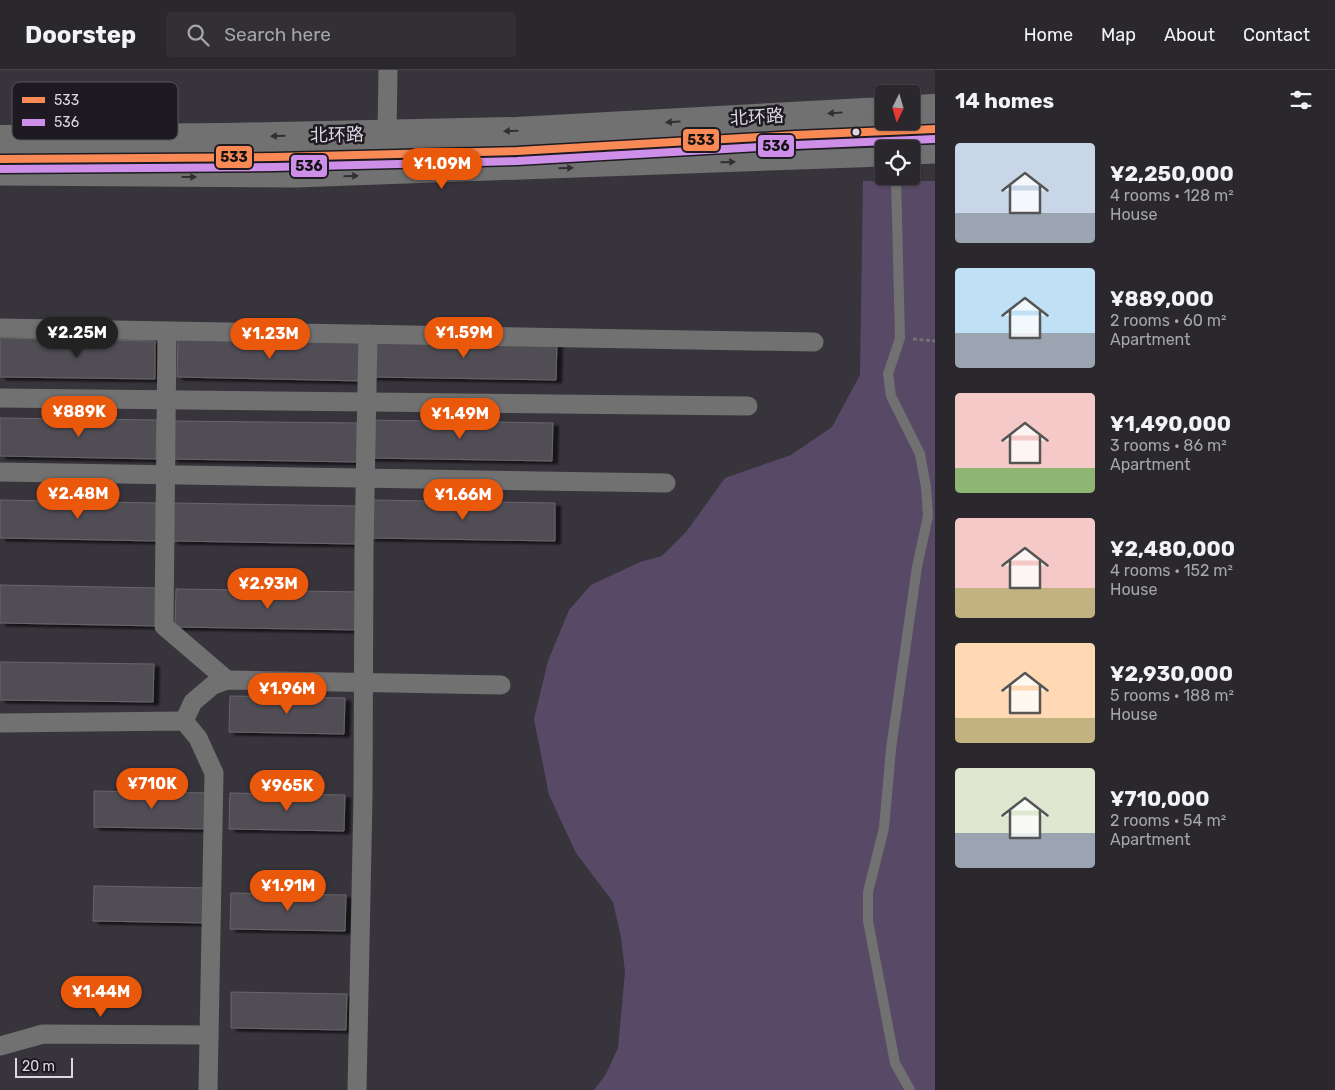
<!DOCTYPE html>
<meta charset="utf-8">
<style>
:root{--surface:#2a272d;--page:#322f35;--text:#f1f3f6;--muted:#a5a5aa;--line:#464449;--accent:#ea580c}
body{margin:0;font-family:Rubik,"Noto Sans SC",sans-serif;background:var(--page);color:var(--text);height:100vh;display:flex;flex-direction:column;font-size:19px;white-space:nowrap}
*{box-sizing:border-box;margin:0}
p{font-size:16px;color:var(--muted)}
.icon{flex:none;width:28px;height:28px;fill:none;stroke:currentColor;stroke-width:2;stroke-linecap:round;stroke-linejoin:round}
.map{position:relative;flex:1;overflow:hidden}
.details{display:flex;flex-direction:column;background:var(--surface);width:400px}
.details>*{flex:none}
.needle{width:32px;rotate:185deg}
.fabs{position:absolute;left:875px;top:15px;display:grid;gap:10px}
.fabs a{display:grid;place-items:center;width:45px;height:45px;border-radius:5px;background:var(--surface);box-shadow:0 1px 4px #0004,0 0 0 1px var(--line);font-size:25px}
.scale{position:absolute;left:15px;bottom:12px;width:58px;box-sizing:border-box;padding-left:5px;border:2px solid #dcd7e1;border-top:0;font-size:14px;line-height:18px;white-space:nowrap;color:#dcd7e1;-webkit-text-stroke:4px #1d1a21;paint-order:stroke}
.price{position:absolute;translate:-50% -42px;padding:0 11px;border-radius:18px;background:var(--accent);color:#fff;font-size:16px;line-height:32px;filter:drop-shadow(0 1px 2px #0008)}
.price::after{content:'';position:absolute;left:50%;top:30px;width:15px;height:11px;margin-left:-8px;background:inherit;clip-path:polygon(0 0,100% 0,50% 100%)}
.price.current{background:#222;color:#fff}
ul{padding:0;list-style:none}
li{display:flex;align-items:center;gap:15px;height:125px;padding:0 20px}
li span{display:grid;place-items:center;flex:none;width:140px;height:100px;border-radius:5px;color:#555}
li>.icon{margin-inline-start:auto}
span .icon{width:60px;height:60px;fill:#fffc;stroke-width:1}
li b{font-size:21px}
h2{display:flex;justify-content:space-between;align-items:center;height:60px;padding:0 20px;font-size:21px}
header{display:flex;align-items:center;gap:30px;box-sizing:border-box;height:70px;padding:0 25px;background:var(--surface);border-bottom:1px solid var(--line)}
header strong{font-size:24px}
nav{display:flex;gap:28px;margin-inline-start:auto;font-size:18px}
.search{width:350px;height:45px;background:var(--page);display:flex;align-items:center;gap:12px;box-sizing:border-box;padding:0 18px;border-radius:5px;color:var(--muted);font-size:19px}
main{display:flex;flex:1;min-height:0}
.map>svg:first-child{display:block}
</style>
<header>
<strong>Doorstep</strong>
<div class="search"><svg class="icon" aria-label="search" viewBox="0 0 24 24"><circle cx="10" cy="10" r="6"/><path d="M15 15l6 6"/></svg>Search here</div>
<nav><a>Home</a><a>Map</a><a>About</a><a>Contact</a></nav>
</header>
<main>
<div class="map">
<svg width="935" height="1020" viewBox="0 0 935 1020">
<defs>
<filter id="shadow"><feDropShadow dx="5.5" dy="3" stdDeviation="1" flood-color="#0009"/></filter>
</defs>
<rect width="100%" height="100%" fill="#38343c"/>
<polygon fill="#584a66" points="863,111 935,111 935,1020 594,1020 606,1004 618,978 625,902 621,867 613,832 576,783 549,725 534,649 548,591 569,540 591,515 640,492 662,486 686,462 725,408 791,385 832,357 860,305"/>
<g fill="#514e55" stroke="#68656b" filter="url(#shadow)">
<polygon points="0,268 155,271 155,309 0,307"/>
<polygon points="178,269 363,272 362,311 177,307"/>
<polygon points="372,269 557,272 556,310 371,307"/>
<polygon points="0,348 157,350 156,389 0,386"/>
<polygon points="368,350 553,353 552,391 367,388"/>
<polygon points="172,351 357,353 357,392 172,389"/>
<polygon points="0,430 156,433 156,471 0,468"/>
<polygon points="371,430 555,433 555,471 370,468"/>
<polygon points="173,433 358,436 357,474 172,471"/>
<polygon points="0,515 158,518 158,556 0,553"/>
<polygon points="176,519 361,522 360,560 175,557"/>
<polygon points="0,592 154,594 153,632 0,630"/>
<polygon points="230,626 345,628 344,664 229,662"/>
<polygon points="94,721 210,723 209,759 94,757"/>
<polygon points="230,723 345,725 344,761 229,759"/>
<polygon points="94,816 209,818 209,853 93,851"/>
<polygon points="231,823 346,825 345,861 230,859"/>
<polygon points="231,922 347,924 346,960 231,958"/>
</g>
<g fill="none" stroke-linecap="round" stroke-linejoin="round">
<polyline stroke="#727273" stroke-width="3" stroke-dasharray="4 2.5" stroke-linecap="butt" points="913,269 935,271"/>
<polyline stroke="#717171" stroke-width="10" points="896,106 900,268 888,304 891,326 920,384 926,417 928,446 917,497 891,679 884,758 868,822 868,851 895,993 910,1020"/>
<g stroke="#717171" stroke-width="19">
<polyline points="387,64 388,0"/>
<polyline points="911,85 935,84"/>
<polyline points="0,106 296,108 884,87"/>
<polyline points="0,258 814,272"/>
<polyline points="167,261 164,556 227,610"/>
<polyline points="0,328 748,336"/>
<polyline points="0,402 666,413"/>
<polyline points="184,651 193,632 213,615 227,610 501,615"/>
<polyline points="0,653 184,651 198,668 214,703 208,1020"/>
<polyline points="0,976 43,964 209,965"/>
<polyline points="357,1020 363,727 364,477 368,264"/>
</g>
<g stroke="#717172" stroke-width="28">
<polyline points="911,39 935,38"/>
<polyline points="0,69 225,67 516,61 884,41"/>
<polyline points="0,89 275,87 517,81 795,65 935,59"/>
</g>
<g stroke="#1d1a21" stroke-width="11">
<polyline id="bus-1" points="0,89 275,87 517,81 795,65 935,59"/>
</g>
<g stroke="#1d1a21" stroke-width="11">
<polyline id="bus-2" points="0,99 275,97 517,91 796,75 935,69"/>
</g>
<use href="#bus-1" stroke="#f98a56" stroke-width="8"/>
<use href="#bus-2" stroke="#ce8fe9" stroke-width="8"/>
</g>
<defs><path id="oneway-solid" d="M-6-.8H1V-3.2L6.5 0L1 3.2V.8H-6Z" transform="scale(1.25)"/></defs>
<g fill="#323035">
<use href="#oneway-solid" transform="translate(835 43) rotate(177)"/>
<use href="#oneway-solid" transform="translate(673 52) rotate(177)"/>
<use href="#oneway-solid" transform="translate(511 61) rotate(178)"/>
<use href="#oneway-solid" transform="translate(278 66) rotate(179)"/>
<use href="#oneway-solid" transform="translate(728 92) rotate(-2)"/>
<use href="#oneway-solid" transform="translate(566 98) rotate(-2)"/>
<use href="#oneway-solid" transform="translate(351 106) rotate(-2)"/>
<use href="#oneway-solid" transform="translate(189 107)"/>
</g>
<circle fill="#dcd7e1" stroke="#1d1a21" stroke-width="2" cx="856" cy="62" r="4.5"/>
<g text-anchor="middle" stroke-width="5" stroke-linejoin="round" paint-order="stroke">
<g font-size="18" fill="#dcd7e1" stroke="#1d1a21">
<text transform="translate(757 47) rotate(-3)" y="6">北环路</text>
<text transform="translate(337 65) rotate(-1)" y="6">北环路</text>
</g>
</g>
<rect x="12" y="12" width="166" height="58" rx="8" fill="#1d1a21" stroke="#56535b" stroke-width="1"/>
<rect x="22" y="27" width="23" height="6" fill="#f98a56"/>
<rect x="22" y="49" width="23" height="7" fill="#ce8fe9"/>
<g font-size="14" fill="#dcd7e1">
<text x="54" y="35">533</text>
<text x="54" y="57">536</text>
</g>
<g stroke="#1d1a21" stroke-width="2">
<rect x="682" y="58" width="38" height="24" rx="5" fill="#f98a56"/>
<rect x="757" y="64" width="38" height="24" rx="5" fill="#ce8fe9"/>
<rect x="215" y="75" width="38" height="24" rx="5" fill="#f98a56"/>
<rect x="290" y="84" width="38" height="24" rx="5" fill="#ce8fe9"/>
</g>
<g font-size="14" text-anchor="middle" font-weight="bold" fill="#111">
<text x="701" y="75">533</text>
<text x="776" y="81">536</text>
<text x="234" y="92">533</text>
<text x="309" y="101">536</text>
</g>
</svg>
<div class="fabs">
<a><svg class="needle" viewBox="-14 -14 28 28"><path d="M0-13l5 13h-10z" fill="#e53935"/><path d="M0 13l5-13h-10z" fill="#a5a5aa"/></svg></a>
<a><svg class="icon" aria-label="locate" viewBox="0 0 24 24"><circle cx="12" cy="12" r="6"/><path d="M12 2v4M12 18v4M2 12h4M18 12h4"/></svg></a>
</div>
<div class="scale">20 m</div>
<b class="price" style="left:442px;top:120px">¥1.09M</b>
<b class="price current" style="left:77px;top:289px">¥2.25M</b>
<b class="price" style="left:464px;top:289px">¥1.59M</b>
<b class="price" style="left:270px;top:290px">¥1.23M</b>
<b class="price" style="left:79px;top:368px">¥889K</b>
<b class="price" style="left:460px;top:370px">¥1.49M</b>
<b class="price" style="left:78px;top:450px">¥2.48M</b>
<b class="price" style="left:463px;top:451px">¥1.66M</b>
<b class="price" style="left:268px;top:540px">¥2.93M</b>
<b class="price" style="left:287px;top:645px">¥1.96M</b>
<b class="price" style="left:152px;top:740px">¥710K</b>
<b class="price" style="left:287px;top:742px">¥965K</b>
<b class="price" style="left:288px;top:842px">¥1.91M</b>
<b class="price" style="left:101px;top:948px">¥1.44M</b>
</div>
<section class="details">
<h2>14 homes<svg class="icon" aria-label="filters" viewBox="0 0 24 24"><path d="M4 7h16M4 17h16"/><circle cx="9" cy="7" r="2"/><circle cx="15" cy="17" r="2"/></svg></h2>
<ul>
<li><span style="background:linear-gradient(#c9d6e8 70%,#9aa5b1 0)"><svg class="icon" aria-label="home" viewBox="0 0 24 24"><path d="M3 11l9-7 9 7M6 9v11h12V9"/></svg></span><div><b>¥2,250,000</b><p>4 rooms · 128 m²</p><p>House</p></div></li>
<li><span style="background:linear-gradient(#bfe0f5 65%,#9aa5b1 0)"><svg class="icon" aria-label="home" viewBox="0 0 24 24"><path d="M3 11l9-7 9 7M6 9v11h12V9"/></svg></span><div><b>¥889,000</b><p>2 rooms · 60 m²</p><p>Apartment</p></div></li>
<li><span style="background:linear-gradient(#f6c9c9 75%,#8fb573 0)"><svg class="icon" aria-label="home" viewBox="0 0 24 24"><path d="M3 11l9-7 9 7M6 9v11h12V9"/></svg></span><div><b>¥1,490,000</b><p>3 rooms · 86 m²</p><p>Apartment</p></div></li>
<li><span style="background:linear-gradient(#f6c9c9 70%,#c2b280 0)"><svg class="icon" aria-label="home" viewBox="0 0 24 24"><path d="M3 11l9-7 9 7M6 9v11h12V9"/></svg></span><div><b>¥2,480,000</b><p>4 rooms · 152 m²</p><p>House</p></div></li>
<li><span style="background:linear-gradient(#ffd9b3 75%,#c2b280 0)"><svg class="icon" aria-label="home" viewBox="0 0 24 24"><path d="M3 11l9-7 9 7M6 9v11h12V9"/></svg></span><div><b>¥2,930,000</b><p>5 rooms · 188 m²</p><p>House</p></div></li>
<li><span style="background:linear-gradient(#dfe7d0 65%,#9aa5b1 0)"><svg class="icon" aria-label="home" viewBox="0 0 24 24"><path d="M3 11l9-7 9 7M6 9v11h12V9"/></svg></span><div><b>¥710,000</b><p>2 rooms · 54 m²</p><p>Apartment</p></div></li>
</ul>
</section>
</main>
